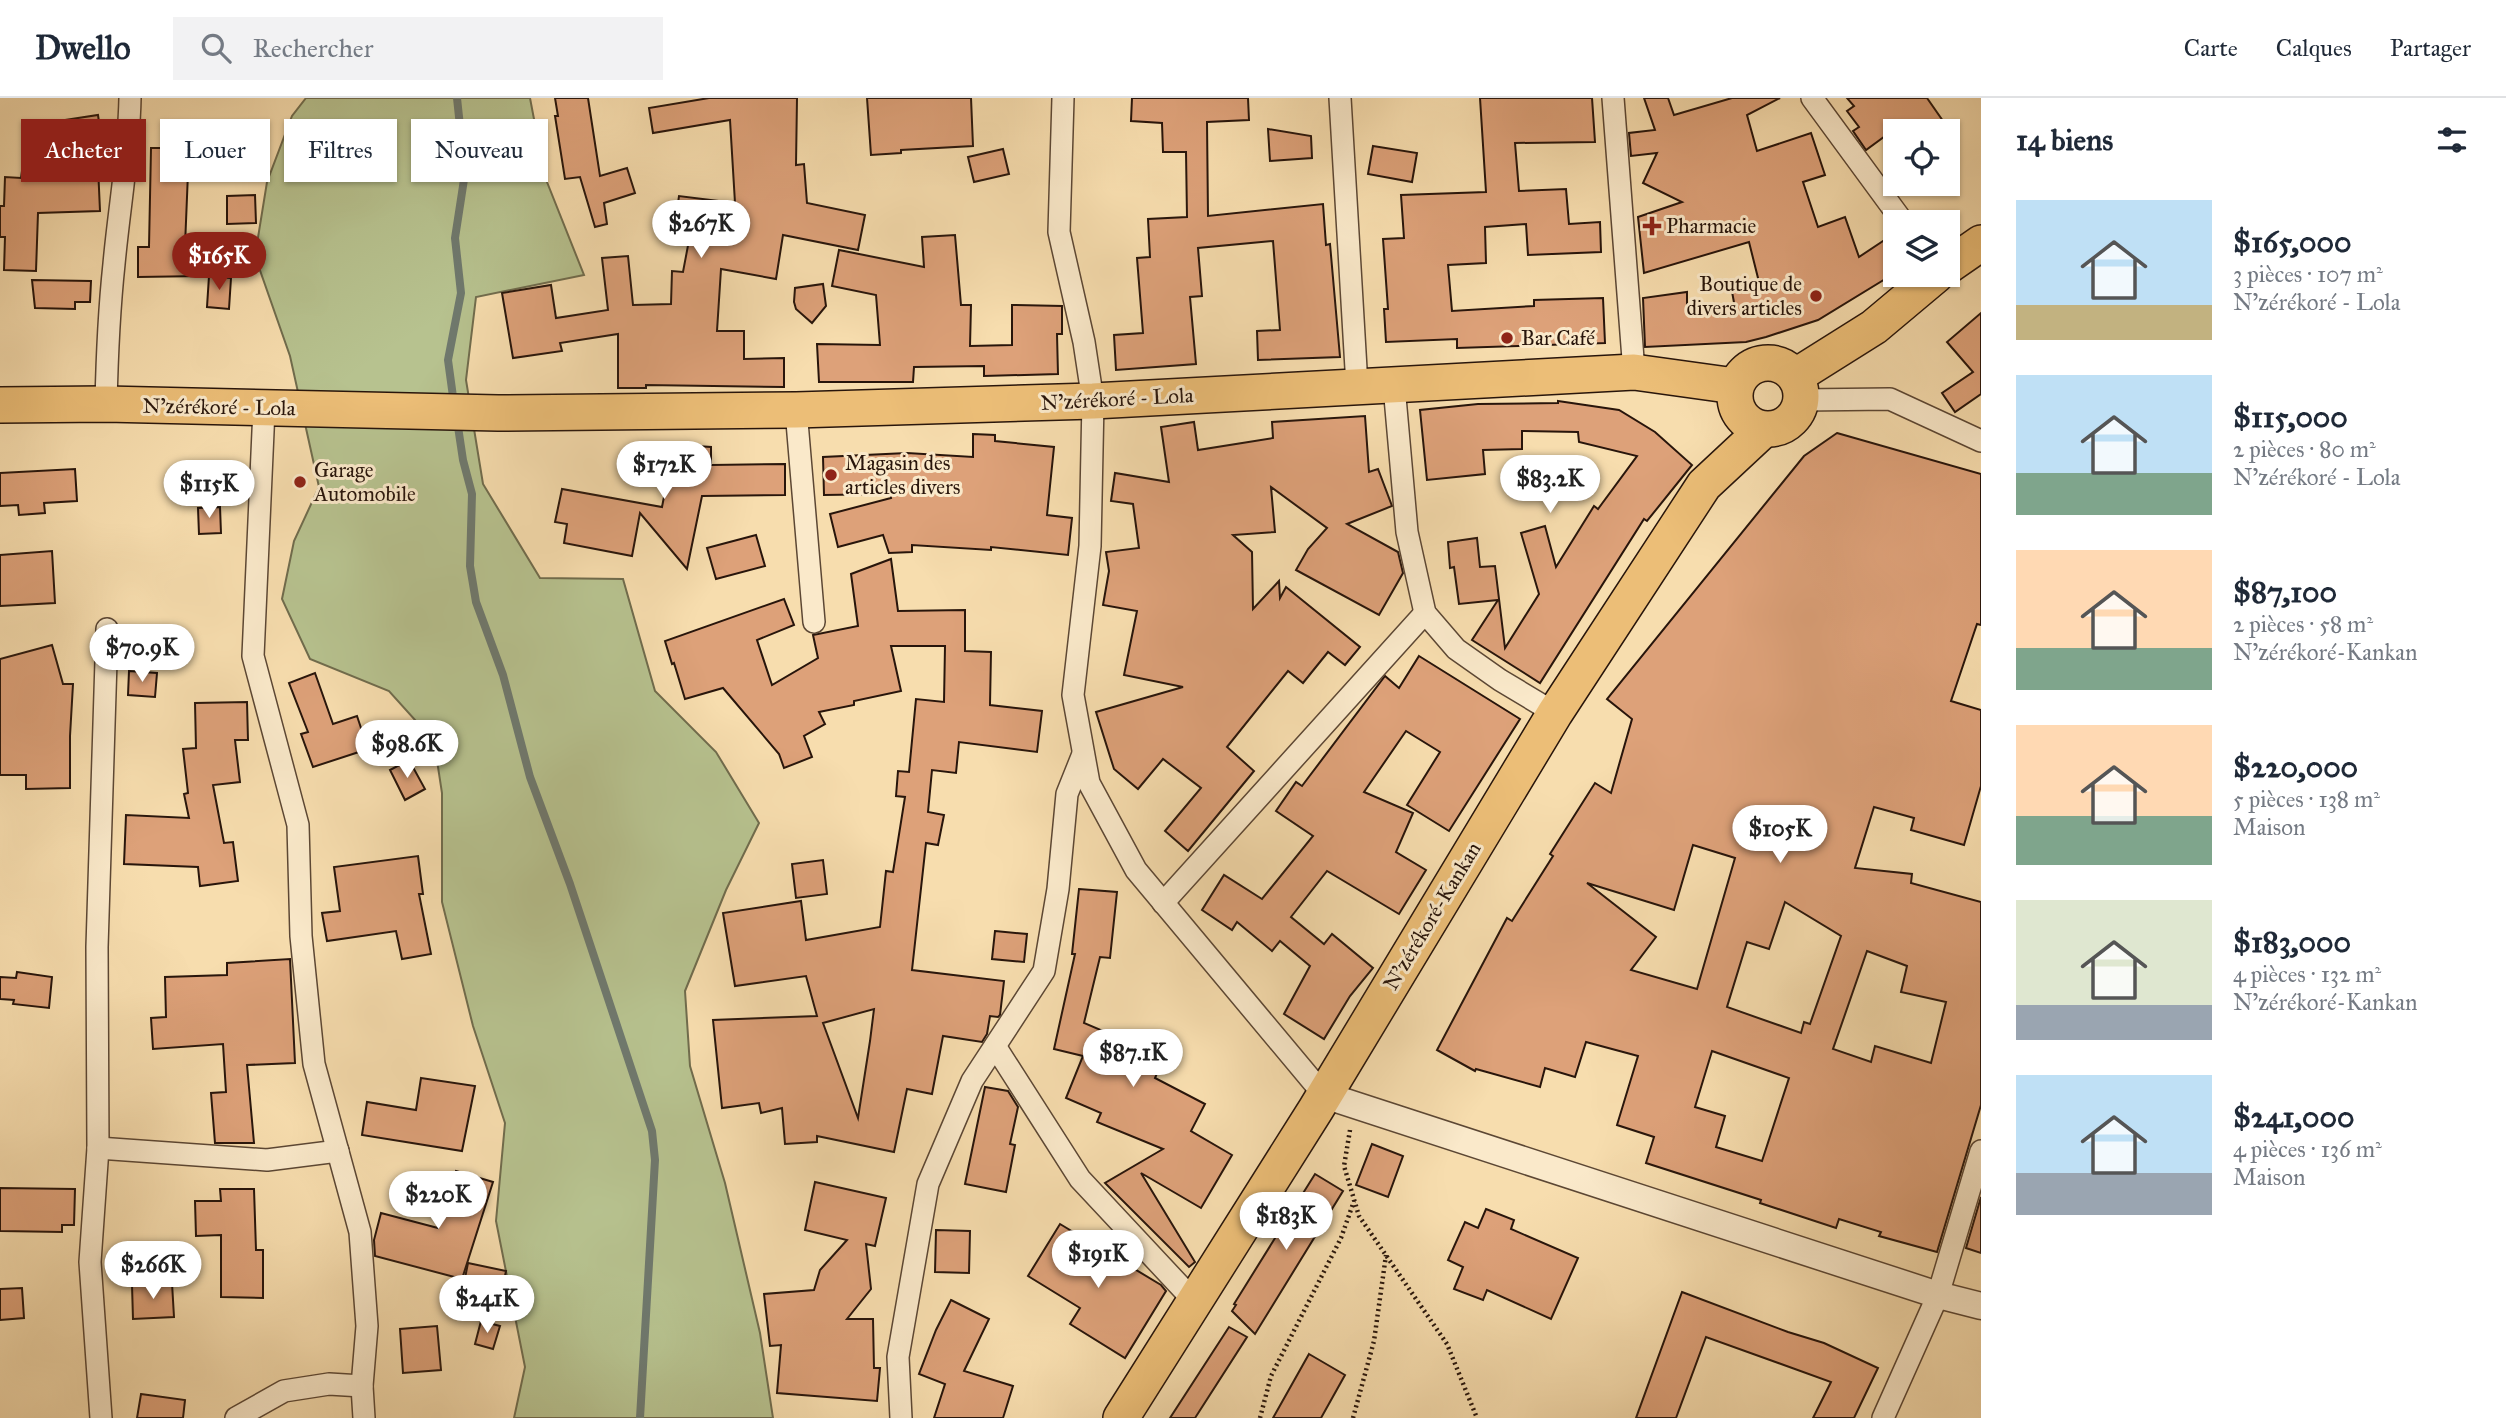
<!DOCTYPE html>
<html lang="fr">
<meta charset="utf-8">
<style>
:root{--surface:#fff;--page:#f2f2f3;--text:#1f2937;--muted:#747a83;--line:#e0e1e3;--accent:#8f2418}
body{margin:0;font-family:"IM FELL Great Primer",serif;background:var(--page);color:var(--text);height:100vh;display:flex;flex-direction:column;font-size:26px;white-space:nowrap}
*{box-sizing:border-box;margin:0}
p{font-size:23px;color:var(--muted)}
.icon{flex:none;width:38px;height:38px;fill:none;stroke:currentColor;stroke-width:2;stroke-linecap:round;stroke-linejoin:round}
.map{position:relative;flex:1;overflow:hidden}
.details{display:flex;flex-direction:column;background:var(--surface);width:525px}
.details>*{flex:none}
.hud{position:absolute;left:21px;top:21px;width:665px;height:63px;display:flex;gap:14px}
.controls{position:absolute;left:1883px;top:21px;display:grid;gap:14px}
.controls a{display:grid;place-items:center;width:77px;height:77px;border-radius:0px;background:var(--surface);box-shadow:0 2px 5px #0004;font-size:35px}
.price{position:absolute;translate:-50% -60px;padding:0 16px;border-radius:24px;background:#fff;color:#222;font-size:23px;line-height:46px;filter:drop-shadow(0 2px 4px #0008)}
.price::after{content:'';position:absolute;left:50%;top:42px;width:21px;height:16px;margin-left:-10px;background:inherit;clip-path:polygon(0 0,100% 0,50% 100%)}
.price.selected{background:var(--accent);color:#fff}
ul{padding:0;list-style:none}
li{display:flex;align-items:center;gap:21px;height:175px;padding:0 35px}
li span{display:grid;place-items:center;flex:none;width:196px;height:140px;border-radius:0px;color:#555}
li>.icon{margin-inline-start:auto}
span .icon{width:84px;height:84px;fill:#fffc;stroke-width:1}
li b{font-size:30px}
h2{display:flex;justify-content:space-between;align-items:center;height:84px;padding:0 35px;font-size:30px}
.chip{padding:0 24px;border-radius:0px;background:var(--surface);box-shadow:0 2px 5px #0004;font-size:24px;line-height:63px}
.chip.selected{background:var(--accent);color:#fff}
header{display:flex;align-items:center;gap:42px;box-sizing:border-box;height:98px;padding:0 35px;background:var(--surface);border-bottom:2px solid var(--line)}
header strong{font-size:33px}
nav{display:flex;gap:38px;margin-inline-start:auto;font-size:24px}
.search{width:490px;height:63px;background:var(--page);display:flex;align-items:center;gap:18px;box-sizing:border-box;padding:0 24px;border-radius:0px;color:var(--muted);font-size:26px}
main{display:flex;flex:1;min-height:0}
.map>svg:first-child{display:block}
</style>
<header>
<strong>Dwello</strong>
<div class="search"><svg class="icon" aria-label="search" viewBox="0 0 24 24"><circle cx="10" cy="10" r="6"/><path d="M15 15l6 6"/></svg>Rechercher</div>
<nav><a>Carte</a><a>Calques</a><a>Partager</a></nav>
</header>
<main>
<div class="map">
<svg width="1981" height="1320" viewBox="0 0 1981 1320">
<rect width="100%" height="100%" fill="#f7ddae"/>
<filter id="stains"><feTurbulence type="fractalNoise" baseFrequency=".00286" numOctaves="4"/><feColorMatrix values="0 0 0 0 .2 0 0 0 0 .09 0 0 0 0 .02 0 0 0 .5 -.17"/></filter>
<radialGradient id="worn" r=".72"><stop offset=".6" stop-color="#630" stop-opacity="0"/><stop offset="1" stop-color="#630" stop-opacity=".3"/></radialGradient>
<polygon fill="#b7c28f" stroke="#706c4d" stroke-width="2" points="306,0 530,0 545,79 584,177 476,199 466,282 483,386 540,480 623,481 655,593 716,654 759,725 726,792 685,893 690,968 725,1085 760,1235 773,1320 514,1320 525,1269 496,1123 505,1025 473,928 442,804 442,695 434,643 389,593 310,561 282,501 294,443 319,389 290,258 255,158 267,84 292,18"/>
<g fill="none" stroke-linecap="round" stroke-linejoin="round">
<g stroke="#6f796e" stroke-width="8">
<polyline points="454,306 448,262 461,195 455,140 465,75 457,0"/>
<polyline points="457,322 463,362 472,396 470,468 476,504 503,577 530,679 570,786 652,1033 655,1062 640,1320"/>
</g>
</g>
<g fill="#dda179" stroke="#28150b" stroke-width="2" fill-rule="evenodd">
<polygon points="555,0 588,0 600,78 627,70 635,95 604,105 607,126 595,129 580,79 565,81 555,18 558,18"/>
<polygon points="709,0 797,0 796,67 804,66 807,105 865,117 858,152 783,137 776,181 721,171 717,233 744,233 744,261 784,260 784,289 646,287 646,290 618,290 618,236 560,245 562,253 513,260 502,195 551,187 556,220 608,212 602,160 628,158 633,207 671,206 672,173 683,174 693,121 676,119 679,98 735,105 730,22 653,35 649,10"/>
<polygon points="867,0 971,0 973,48 901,52 901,55 871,57"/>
<polygon points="1132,0 1248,0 1249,22 1207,24 1208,118 1323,106 1326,147 1330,146 1340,259 1258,262 1257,233 1280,232 1273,143 1198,150 1202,198 1190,199 1196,266 1116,272 1114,237 1143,235 1137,160 1150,159 1148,121 1187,119 1186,54 1163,54 1162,25 1131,23"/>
<polygon points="1480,0 1592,0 1595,44 1515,45 1519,93 1566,91 1569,126 1600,124 1601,154 1528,157 1526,126 1485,129 1486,165 1448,167 1452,213 1534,208 1534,202 1603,200 1605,245 1457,250 1457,241 1386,244 1384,211 1388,211 1383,141 1404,140 1401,97 1486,94"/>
<polygon points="1644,0 1668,0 1674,17 1732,0 1780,0 1747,17 1757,53 1811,35 1825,77 1803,84 1818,129 1845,119 1859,159 1895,135 1895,175 1818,222 1766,239 1746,244 1645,249 1643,200 1687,194 1687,209 1735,210 1731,188 1759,184 1749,144 1644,175 1638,119 1682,104 1643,85 1657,55 1631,58 1629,35 1655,32"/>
<polygon points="1847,0 1927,0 1943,23 1928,33 1892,33 1866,52 1853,33 1859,29 1847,13 1854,8"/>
<polygon points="98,17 102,45 97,46 100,113 38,115 36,173 4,172 5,139 0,139 0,108 4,108 5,79 21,80 24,59 51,63 45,25"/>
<polygon points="1268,31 1311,38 1312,60 1270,63"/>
<polygon points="1373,48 1417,55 1412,84 1368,76"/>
<polygon points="151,50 189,50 185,148 201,147 202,178 138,179 138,149 149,149"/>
<polygon points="1003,51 1009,76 974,84 968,59"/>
<polygon points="255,97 256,125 227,126 227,98"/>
<polygon points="955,137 961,207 971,207 970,248 1012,247 1012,207 1062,208 1062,236 1057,236 1058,276 984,278 984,268 914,269 913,284 819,284 817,246 880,247 876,197 832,188 839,152 924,169 922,139"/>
<polygon points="209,178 231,180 229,211 207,209"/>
<polygon points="32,182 91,183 90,204 75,204 75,211 35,210"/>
<polygon points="823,186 826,208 812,225 796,211 794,204 795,190"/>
<polygon points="1981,215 1981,296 1955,314 1942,295 1973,274 1947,244"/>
<polygon points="1558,303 1619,312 1655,334 1692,367 1647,423 1644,421 1540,585 1472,542 1498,502 1459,506 1454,469 1450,470 1448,444 1477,440 1480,469 1495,468 1505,550 1539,496 1521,435 1545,428 1556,469 1594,408 1598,411 1637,358 1579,344 1578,334 1522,333 1522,351 1483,352 1485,376 1427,382 1420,312 1478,306 1558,305"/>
<polygon points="1365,318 1369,374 1378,371 1392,408 1347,426 1398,454 1403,475 1379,517 1296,472 1308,451 1327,430 1271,389 1275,434 1233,437 1252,454 1253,511 1279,483 1280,500 1286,489 1360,549 1345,567 1328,554 1303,585 1288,573 1227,649 1254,673 1188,753 1165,733 1201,690 1163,661 1138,691 1114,671 1096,614 1183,589 1124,577 1137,513 1103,507 1109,473 1106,454 1139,450 1133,406 1111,403 1115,375 1169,384 1161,329 1194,324 1198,352 1273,340 1272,324"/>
<path d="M 1837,335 L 1981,376 L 1981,527 L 1977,526 L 1951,603 L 1981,612 L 1981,688 L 1964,747 L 1911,732 L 1914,720 L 1874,709 L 1855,770 L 1912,776 L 1911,785 L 1981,804 L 1981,1007 L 1937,1154 L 1879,1138 L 1881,1134 L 1839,1121 L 1836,1130 L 1760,1105 L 1761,1102 L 1646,1065 L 1654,1039 L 1617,1027 L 1638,958 L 1586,944 L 1575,979 L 1545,970 L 1540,989 L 1476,971 L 1475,973 L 1437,952 L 1507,820 L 1512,823 L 1553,758 L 1550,756 L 1595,685 L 1611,695 L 1632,621 L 1607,601 L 1804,358 ZM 1693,747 L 1735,760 L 1697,891 L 1631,872 L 1656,839 L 1587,785 L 1674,812 ZM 1785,804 L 1841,838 L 1810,926 L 1804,924 L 1801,935 L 1727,909 L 1747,844 L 1769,851 ZM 1867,853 L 1907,868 L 1901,894 L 1946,904 L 1931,965 L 1875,948 L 1871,964 L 1833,951 ZM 1712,953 L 1789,980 L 1762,1063 L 1716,1049 L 1725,1018 L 1695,1009 Z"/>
<polygon points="973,336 995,337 995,343 1054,349 1047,417 1072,420 1068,457 991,449 991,452 912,447 912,454 889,455 883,437 838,449 830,416 891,400 890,396 824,397 823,359 907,355 973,359"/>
<polygon points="648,345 711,349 711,367 785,366 785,397 702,398 687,471 640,415 632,458 564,445 567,426 555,424 562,391 662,409 670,368 646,367"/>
<polygon points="75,371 77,403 44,405 45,415 19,417 18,407 0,408 0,375"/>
<polygon points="220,409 221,435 199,436 198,410"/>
<polygon points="756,437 765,468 716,481 707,450"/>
<polygon points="52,453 55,505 0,508 0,457"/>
<path d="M 891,461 L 898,513 L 965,512 L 965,553 L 991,554 L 990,607 L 1042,613 L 1037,654 L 959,644 L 956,675 L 932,672 L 928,714 L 944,717 L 938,747 L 926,745 L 912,872 L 1004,883 L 1000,917 L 998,919 L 990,918 L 987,936 L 982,944 L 943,938 L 932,996 L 907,991 L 894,1054 L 817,1038 L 817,1044 L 785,1046 L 782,1010 L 761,1015 L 759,1005 L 722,1010 L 713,922 L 817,918 L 806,878 L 735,888 L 723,815 L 801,803 L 806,842 L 880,829 L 886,773 L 893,774 L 905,699 L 896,698 L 898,673 L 909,674 L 916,601 L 944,604 L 945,548 L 891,548 L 901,593 L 854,603 L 854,607 L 819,614 L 825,626 L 804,638 L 812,659 L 784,670 L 779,656 L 723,590 L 685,601 L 674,565 L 672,566 L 665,543 L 784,501 L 794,527 L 757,542 L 772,587 L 818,560 L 813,537 L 858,528 L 851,476 ZM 874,911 L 870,943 L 858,1020 L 823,925 Z"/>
<polygon points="52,547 63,586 73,586 70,638 70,690 26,691 26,677 0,677 0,561"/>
<polygon points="1419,558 1520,621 1449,733 1407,707 1440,654 1406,633 1364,694 1413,715 1396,754 1426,772 1399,816 1327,773 1291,819 1324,846 1332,836 1373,870 1350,898 1324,941 1284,916 1310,868 1280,843 1272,853 1237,824 1232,832 1202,812 1224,777 1262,801 1313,738 1276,713 1296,684 1302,688 1385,578 1399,590"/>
<polygon points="129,573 157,575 155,599 128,597"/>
<polygon points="315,575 333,626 357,618 368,651 313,669 301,636 308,634 289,585"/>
<polygon points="247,604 248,642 235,642 240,684 213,687 224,745 233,744 238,783 200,788 198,769 124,766 126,717 189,720 184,696 188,695 183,651 196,650 195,605"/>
<polygon points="409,662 425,691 405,702 390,672"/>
<polygon points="418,758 423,796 419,796 431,856 402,861 396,833 327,843 322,815 340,813 334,769"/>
<polygon points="823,762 827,796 796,800 792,766"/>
<polygon points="1079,791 1117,794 1110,860 1100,859 1084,925 1164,959 1155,980 1205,1006 1191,1033 1232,1057 1201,1110 1141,1075 1195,1164 1189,1169 1105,1085 1163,1051 1097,1024 1101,1015 1066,1000 1083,958 1054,951 1075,856 1072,856"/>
<polygon points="995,833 1027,836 1024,864 992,861"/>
<polygon points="290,861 295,965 247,967 254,1045 215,1045 211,995 226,994 223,946 153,951 151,920 166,919 165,879 227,877 227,865"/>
<polygon points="17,874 52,879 49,910 13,906 14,902 0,901 0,879 16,880"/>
<polygon points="421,980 475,988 462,1053 362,1037 367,1004 416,1012"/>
<polygon points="985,989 1008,993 1018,1009 1010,1046 1015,1047 1006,1094 965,1086"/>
<polygon points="1372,1046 1403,1058 1388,1099 1356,1087"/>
<polygon points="456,1073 493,1084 462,1181 375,1158 374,1142 381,1115 438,1130"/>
<polygon points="1315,1076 1343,1093 1255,1236 1232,1213 1236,1207 1234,1206"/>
<polygon points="815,1084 886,1100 875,1148 866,1146 871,1191 847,1221 873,1221 874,1270 880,1270 877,1303 777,1295 781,1247 770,1248 764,1196 814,1192 820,1172 847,1142 805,1132"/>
<polygon points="0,1090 75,1091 74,1127 62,1127 62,1134 0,1133"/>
<polygon points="220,1091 254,1091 256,1152 263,1152 263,1200 221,1199 221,1137 196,1138 195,1103 221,1103"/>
<polygon points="1981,1099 1981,1155 1966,1150"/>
<polygon points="1486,1111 1514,1122 1511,1131 1578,1160 1551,1221 1487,1192 1483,1202 1454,1191 1463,1169 1448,1162 1465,1124 1478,1130"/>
<polygon points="1060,1126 1161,1187 1166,1193 1125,1260 1070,1226 1080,1210 1028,1178"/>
<polygon points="936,1132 970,1133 969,1175 935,1174"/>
<polygon points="468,1165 506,1173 499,1207 461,1200"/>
<polygon points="172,1185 174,1219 133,1221 132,1187"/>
<polygon points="22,1190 24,1220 0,1222 0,1191"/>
<polygon points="1682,1194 1788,1234 1824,1245 1878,1270 1854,1320 1813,1320 1831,1284 1706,1239 1676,1320 1636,1320"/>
<polygon points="951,1202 989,1221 964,1273 1013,1288 1003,1320 934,1320 945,1286 919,1276 936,1232"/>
<polygon points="481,1223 500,1228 493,1251 475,1246"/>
<polygon points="437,1228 441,1272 403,1275 400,1231"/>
<polygon points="1229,1229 1247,1239 1195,1320 1170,1320"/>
<polygon points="1309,1256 1345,1277 1321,1320 1273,1320"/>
<polygon points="141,1296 185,1302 183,1320 137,1320"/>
</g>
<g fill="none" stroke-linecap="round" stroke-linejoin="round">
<g stroke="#5c4734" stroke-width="24">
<g id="minor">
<polyline points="1063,0 1059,134 1084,244 1093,303 1090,448 1073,597 1089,685 1136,772 1324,997"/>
<polyline points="1340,0 1357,288"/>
<polyline points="1613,0 1634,274"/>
<polyline points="1812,0 1903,124"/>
<polyline points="1394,288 1407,434 1425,515 1456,551 1500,582 1555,615"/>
<polyline points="1802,302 1890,301 1981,343"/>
<path d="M 106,306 C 107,260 109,213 114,166 C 119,111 129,56 130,0"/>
<polyline points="264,311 253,558 298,727 301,838 314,966 360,1134 367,1228 362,1288 364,1320"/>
<polyline points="796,312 814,524"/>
<polyline points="1163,805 1425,515"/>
<polyline points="995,948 1080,1081 1195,1204"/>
<polyline points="98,1050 267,1062 338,1053"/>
<polyline points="101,1320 90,1164 98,1050 97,849 107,531"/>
<polyline points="236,1320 284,1293 329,1286 362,1288"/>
<polyline points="901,1320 898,1259 928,1086 972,983 1044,873 1058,791 1067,696 1083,656"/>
<polyline points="1883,1320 1938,1197 1981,1053"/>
</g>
</g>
<g stroke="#5c4734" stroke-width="29">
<polyline id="tertiary" points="1324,997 1938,1197 1981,1208"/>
</g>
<g stroke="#28150b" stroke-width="38">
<g id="trunk">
<polyline points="1948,168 1981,145"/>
<circle cx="1768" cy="298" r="33"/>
<polyline points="1796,278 1874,229 1936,177"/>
<polyline points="0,307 106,306 498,315 796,312 1093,303 1634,274 1735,288"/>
<polyline points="1121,1320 1316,1011 1555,615 1704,387 1763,332"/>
</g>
</g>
<g stroke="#28150b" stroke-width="4.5" stroke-dasharray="2 3.5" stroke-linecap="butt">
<polyline points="1350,1032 1344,1068 1359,1118 1447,1246 1477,1320"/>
<polyline points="1260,1320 1271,1278 1341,1140 1354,1103"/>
<polyline points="1353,1320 1374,1243 1386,1157"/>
</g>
<use href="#minor" stroke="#fae9ca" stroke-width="21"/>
<use href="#tertiary" stroke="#fae9ca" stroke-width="26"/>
<use href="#trunk" stroke="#ecbe77" stroke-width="35"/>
</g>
<g fill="#8f2418" stroke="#fae9ca" stroke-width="2.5">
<path d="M1648.5 117.5h7v7h7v7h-7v7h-7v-7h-7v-7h7z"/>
<circle cx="1816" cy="198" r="7"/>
<circle cx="1507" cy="240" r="7"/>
<circle cx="831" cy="377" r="7"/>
<circle cx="300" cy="384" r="7"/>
</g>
<g text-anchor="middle" stroke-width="6" stroke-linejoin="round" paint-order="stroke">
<g font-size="21" fill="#28150b" stroke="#fae9ca" text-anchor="start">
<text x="1666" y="135">Pharmacie</text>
<text x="1802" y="193" text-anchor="end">Boutique de<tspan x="1802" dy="24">divers articles</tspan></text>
<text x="1521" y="247">Bar Café</text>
<text x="845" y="372">Magasin des<tspan x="845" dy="24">articles divers</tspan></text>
<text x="314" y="379">Garage<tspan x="314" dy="24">Automobile</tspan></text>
</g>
<g font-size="21" fill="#28150b" stroke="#fae9ca">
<text transform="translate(1117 301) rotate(-3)" y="7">N'zérékoré - Lola</text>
<text transform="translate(219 309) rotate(1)" y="7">N'zérékoré - Lola</text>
<text transform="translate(1432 818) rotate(-59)" y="7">N'zérékoré-Kankan</text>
</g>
</g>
<rect width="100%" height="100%" filter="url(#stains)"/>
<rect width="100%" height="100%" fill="url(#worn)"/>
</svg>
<div class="controls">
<a><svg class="icon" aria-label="locate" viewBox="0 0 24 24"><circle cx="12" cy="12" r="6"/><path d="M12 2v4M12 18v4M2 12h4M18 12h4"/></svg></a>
<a><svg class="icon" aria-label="layers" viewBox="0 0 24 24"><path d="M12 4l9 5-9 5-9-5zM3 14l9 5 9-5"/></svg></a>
</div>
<b class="price" style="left:701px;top:162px">$267K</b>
<b class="price selected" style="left:219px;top:194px">$165K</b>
<b class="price" style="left:664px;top:403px">$172K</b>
<b class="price" style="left:1550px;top:417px">$83.2K</b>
<b class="price" style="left:209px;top:422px">$115K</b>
<b class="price" style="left:142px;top:586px">$70.9K</b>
<b class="price" style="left:407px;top:682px">$98.6K</b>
<b class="price" style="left:1780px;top:767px">$105K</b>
<b class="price" style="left:1133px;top:991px">$87.1K</b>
<b class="price" style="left:438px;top:1133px">$220K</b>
<b class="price" style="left:1286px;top:1154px">$183K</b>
<b class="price" style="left:1098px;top:1192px">$191K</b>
<b class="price" style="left:153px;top:1203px">$266K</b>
<b class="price" style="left:487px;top:1237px">$241K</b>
<div class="hud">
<a class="chip selected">Acheter</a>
<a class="chip">Louer</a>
<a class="chip">Filtres</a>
<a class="chip">Nouveau</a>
</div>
</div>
<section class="details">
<h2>14 biens<svg class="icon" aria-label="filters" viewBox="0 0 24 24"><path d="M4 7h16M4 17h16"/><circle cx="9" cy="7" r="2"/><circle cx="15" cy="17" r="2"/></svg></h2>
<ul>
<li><span style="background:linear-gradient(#bfe0f5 75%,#c2b280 0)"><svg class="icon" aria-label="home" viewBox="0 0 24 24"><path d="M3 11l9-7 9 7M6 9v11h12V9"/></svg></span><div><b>$165,000</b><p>3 pièces · 107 m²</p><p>N'zérékoré - Lola</p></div></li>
<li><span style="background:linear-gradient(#bfe0f5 70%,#7fa58c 0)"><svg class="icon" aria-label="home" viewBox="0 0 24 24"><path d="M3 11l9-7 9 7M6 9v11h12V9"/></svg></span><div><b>$115,000</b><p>2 pièces · 80 m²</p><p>N'zérékoré - Lola</p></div></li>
<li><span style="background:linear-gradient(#ffd9b3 70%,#7fa58c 0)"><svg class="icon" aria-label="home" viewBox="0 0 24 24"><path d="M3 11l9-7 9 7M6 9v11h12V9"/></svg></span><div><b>$87,100</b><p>2 pièces · 58 m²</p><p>N'zérékoré-Kankan</p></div></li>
<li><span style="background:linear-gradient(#ffd9b3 65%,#7fa58c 0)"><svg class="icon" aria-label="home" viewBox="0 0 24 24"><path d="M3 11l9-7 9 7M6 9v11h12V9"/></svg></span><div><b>$220,000</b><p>5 pièces · 138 m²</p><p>Maison</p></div></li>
<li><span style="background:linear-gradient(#dfe7d0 75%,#9aa5b1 0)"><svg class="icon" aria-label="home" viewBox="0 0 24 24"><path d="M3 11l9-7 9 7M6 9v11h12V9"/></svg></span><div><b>$183,000</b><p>4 pièces · 132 m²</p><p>N'zérékoré-Kankan</p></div></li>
<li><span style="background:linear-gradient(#bfe0f5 70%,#9aa5b1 0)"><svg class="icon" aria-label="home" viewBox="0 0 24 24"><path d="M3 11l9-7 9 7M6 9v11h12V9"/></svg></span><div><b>$241,000</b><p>4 pièces · 136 m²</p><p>Maison</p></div></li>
</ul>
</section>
</main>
